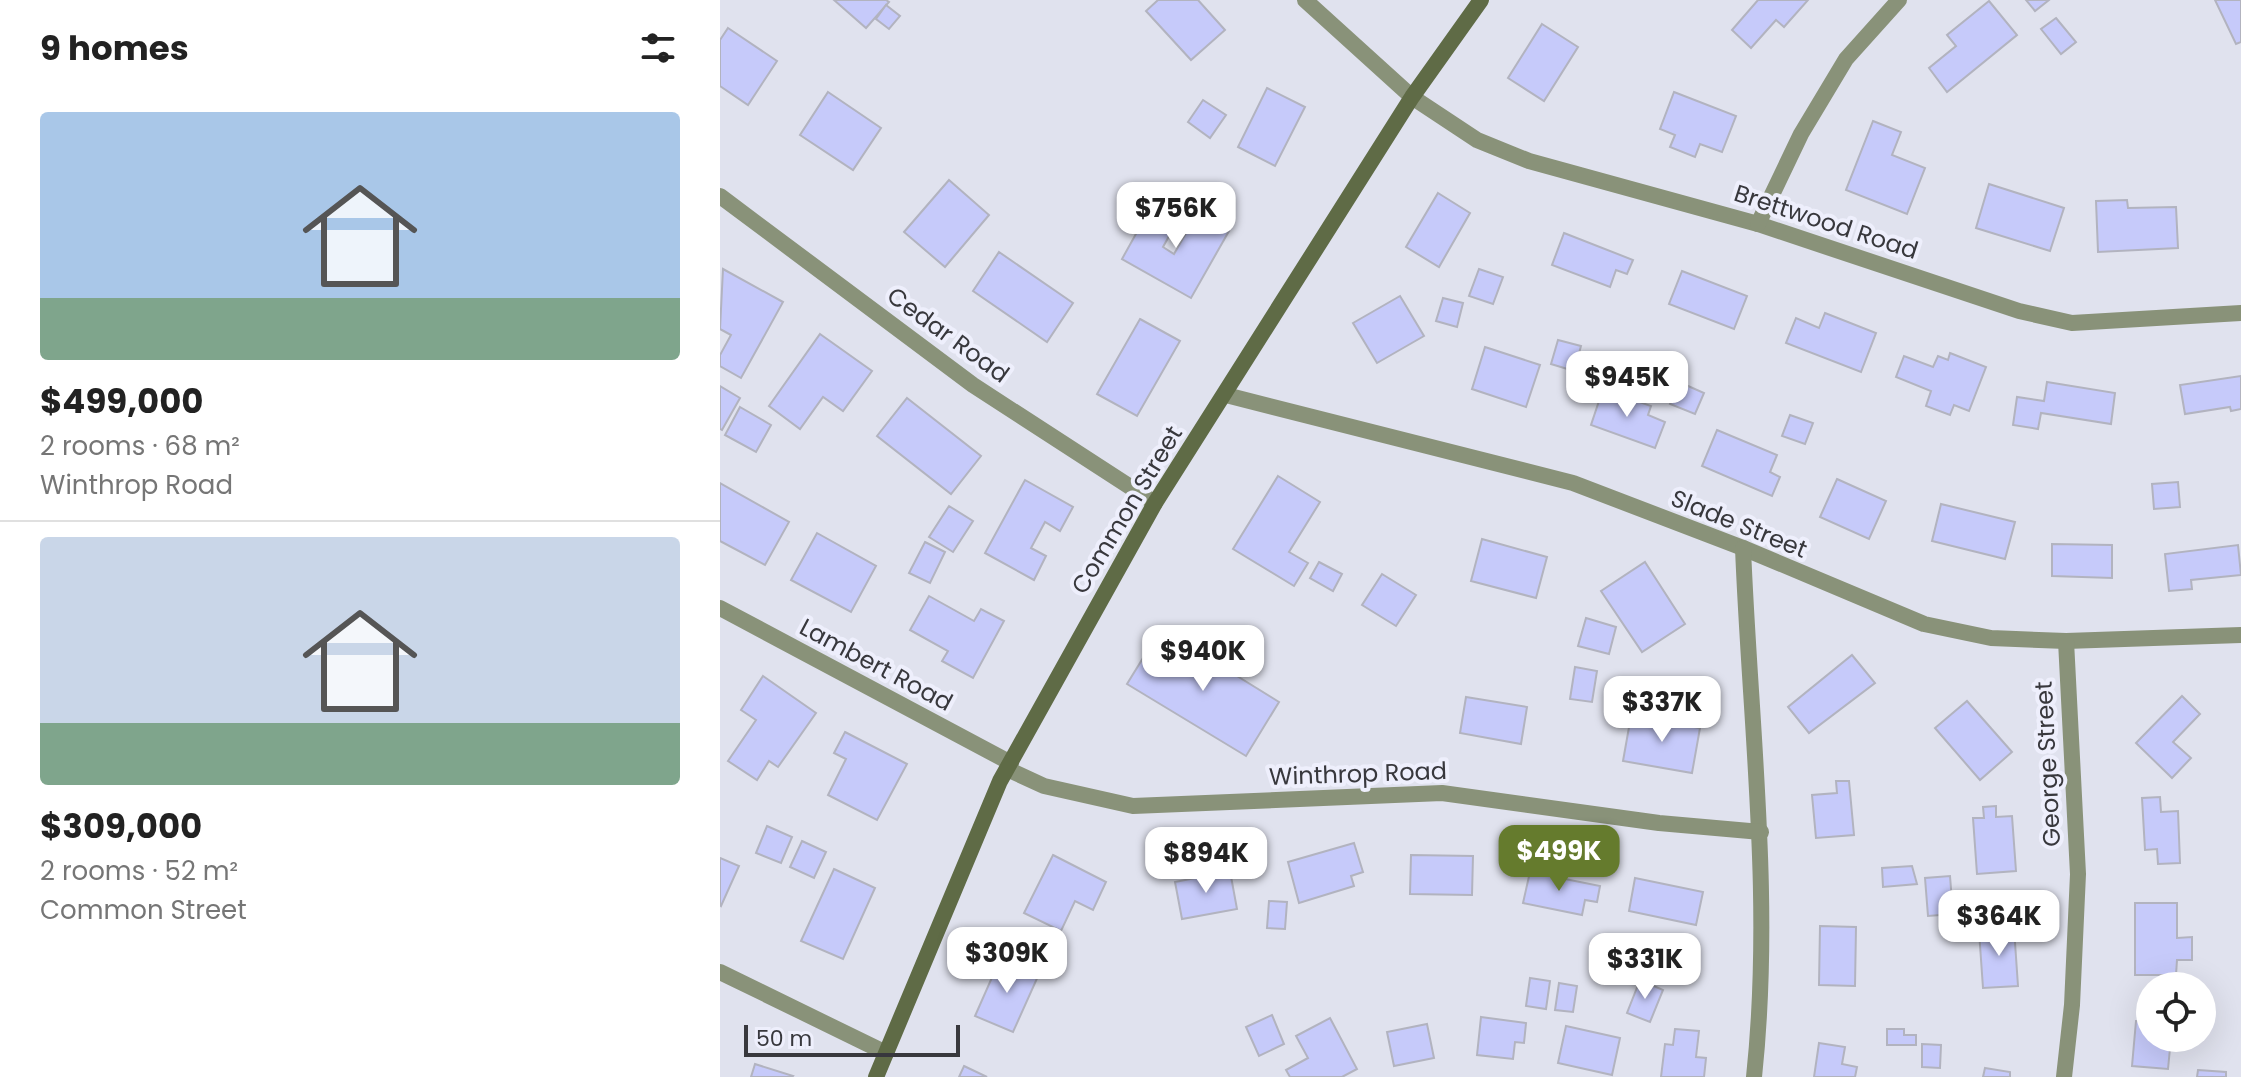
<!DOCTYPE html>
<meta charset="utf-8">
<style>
:root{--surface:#fff;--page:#f2f2f2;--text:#222;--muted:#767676;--line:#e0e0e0;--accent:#657b2d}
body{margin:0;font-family:Poppins,sans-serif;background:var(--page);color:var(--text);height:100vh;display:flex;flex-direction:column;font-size:30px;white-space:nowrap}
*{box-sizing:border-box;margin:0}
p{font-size:26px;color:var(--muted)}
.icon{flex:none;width:44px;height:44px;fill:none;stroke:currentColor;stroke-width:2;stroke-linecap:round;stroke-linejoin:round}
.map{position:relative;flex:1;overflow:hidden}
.details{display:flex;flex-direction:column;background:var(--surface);width:720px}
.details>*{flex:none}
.fabs{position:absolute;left:1416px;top:972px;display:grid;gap:16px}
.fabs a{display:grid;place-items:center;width:80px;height:80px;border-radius:50%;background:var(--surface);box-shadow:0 8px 32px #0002;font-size:40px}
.scale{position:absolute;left:24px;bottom:20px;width:216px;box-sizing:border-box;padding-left:8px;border:4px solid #38383d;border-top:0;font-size:22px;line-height:28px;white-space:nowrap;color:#38383d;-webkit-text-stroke:6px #eeeffc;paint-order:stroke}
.price{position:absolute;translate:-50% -68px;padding:0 18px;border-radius:16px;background:#fff;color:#222;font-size:26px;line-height:52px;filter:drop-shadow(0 2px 4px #0008)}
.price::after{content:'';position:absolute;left:50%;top:48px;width:24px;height:18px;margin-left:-12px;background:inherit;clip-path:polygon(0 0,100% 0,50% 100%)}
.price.current{background:var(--accent);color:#fff}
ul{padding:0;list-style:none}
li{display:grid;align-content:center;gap:16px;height:424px;padding:0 40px}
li+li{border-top:2px solid var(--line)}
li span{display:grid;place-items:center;height:248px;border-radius:8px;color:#555}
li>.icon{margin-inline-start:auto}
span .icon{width:144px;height:144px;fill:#fffc;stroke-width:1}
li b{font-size:34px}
h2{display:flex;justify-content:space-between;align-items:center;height:96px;padding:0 40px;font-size:34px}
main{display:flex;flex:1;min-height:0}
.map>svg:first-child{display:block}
</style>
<main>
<section class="details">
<h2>9 homes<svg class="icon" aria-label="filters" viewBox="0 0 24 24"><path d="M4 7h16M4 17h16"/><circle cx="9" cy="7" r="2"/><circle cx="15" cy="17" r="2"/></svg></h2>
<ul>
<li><span style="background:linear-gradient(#a9c7e8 75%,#7fa58c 0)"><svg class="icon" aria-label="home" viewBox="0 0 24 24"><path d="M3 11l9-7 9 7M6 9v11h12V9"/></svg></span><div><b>$499,000</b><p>2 rooms · 68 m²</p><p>Winthrop Road</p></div></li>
<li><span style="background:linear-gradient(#c9d6e8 75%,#7fa58c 0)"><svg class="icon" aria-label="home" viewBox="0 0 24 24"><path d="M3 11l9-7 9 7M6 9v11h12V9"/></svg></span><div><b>$309,000</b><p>2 rooms · 52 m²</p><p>Common Street</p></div></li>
</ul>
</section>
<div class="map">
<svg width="1521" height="1077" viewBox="0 0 1521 1077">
<rect width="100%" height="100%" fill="#e0e2ee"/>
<g fill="#c6cafa" stroke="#b2b3bf" stroke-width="2">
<polygon points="114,0 166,0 169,2 146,28"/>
<polygon points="438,0 478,0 505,30 471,60 426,11"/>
<polygon points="1038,0 1088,0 1064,27 1056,20 1031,48 1012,30"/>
<polygon points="1306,0 1329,0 1315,11"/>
<polygon points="1495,0 1521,0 1521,42 1516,44"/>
<polygon points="1269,1 1297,35 1227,92 1209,68 1236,46 1227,35"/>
<polygon points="166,5 180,16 169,29 156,19"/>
<polygon points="1336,18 1356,42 1341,54 1321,29"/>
<polygon points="822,24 858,47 824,101 788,78"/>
<polygon points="8,28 57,61 28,105 0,86 0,40"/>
<polygon points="547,88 585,107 555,166 518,147"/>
<polygon points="108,92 161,128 133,170 80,135"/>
<polygon points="954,92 1016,116 1002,152 980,144 975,157 950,147 955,135 940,129"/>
<polygon points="483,100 506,115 490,138 468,122"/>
<polygon points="1153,121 1181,132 1172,155 1205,168 1187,214 1126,190"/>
<polygon points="229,180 269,215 225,267 184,232"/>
<polygon points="1269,184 1344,208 1330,251 1256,228"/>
<polygon points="718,193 750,213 719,267 686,247"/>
<polygon points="1407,200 1408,208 1456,207 1458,248 1378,252 1376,201"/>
<polygon points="432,205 458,220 443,247 454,254 478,212 509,231 471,298 402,259"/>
<polygon points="844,233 913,260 907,274 896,270 890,287 832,265"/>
<polygon points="279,252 353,303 327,342 253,291"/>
<polygon points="3,269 63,302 21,378 0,366 0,355 11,335 0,329"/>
<polygon points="759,269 783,277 773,304 749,296"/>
<polygon points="962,271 1027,296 1014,329 949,304"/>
<polygon points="680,296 704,336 657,363 633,323"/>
<polygon points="723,298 743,303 737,327 716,321"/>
<polygon points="1105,313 1156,333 1141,372 1066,343 1076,318 1099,328"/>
<polygon points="420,319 460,341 417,416 377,394"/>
<polygon points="100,334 152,371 123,411 103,397 80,429 49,406"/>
<polygon points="838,340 861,346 854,371 831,364"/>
<polygon points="765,347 820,365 806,407 752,389"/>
<polygon points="1230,353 1266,367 1249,411 1234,405 1230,415 1206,406 1211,391 1176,377 1184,356 1213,367 1218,356 1228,360"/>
<polygon points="1521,376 1521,409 1511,411 1510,407 1465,414 1460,385"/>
<polygon points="959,382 984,393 975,414 950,404"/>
<polygon points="1327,382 1395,393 1391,424 1321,413 1318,429 1293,425 1297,397 1324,401"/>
<polygon points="0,386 20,398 2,430 0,429"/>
<polygon points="883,389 931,406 928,415 945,422 935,448 871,425"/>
<polygon points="187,398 261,456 231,494 157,436"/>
<polygon points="20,407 51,425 36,452 5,435"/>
<polygon points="1070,415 1093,423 1085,444 1062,436"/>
<polygon points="997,430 1057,455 1050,472 1060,477 1052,496 982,466"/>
<polygon points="558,476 600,502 569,552 588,563 574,586 513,549"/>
<polygon points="1117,479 1166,501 1149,539 1100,517"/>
<polygon points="305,480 353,507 340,531 325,522 311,548 326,556 314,580 265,553"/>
<polygon points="1458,482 1460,507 1434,509 1432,484"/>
<polygon points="0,483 69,522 45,565 0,541"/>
<polygon points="1221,504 1295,522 1285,559 1212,541"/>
<polygon points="229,506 253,521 233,552 209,537"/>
<polygon points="97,533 156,566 131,612 71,580"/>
<polygon points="762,539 827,557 816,598 751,581"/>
<polygon points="205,542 225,552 210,583 189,573"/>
<polygon points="1332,544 1392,545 1392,578 1332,576"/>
<polygon points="1518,545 1521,575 1471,580 1472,589 1449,591 1445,554"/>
<polygon points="599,562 622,574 613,591 590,578"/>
<polygon points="925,562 965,624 922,652 881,591"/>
<polygon points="662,574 696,595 676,626 642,605"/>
<polygon points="209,596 254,621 261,609 284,621 253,678 222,661 228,651 190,630"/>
<polygon points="866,618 896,627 889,654 858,646"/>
<polygon points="441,629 559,702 526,756 407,684"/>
<polygon points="1132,655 1155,683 1089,733 1068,707"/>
<polygon points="855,667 877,671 872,702 850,699"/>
<polygon points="43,676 96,713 58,767 49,761 37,780 8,761 36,720 21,710"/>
<polygon points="1462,696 1480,714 1453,742 1471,758 1452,778 1416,743"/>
<polygon points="746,697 807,707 801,744 740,733"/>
<polygon points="1247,701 1292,752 1260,780 1215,728"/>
<polygon points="911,716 980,728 972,773 903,761"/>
<polygon points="125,732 187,764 157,820 108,795 126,759 114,753"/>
<polygon points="1116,781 1129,781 1134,835 1096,838 1092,795 1117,793"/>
<polygon points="1440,797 1441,812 1458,811 1460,863 1438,864 1437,849 1425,850 1422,798"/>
<polygon points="1276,806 1276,817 1292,816 1296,871 1257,874 1253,818 1264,818 1263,807"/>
<polygon points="47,826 72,837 61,863 36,853"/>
<polygon points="82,841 106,852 94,878 70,867"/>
<polygon points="634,843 643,872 631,876 634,886 579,903 568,862"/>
<polygon points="333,855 386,882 373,910 355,901 341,931 304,913"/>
<polygon points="691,855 753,856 752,895 690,894"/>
<polygon points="0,858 19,866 1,906 0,905"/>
<polygon points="1192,866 1197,884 1163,887 1162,868"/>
<polygon points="114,869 155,888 123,959 81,941"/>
<polygon points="510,871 517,909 462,919 455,882"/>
<polygon points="810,872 880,886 877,902 865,900 862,915 803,903"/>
<polygon points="1230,876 1233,914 1208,916 1205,878"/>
<polygon points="915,878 983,892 976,925 909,911"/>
<polygon points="549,901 567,902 565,929 547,928"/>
<polygon points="1415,903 1457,903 1457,938 1472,937 1472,960 1457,960 1456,975 1415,975"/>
<polygon points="1100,926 1136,927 1135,986 1099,985"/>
<polygon points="1294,928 1298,986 1263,988 1259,931"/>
<polygon points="931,943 967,950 962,972 927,966"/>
<polygon points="281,957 319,974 293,1032 255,1016"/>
<polygon points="810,978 830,981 826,1009 806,1006"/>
<polygon points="920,980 943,990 930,1022 907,1013"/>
<polygon points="839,983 857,986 853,1012 835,1010"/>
<polygon points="552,1015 564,1044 539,1056 526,1027"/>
<polygon points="761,1017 806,1023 804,1043 795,1042 793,1059 757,1055"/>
<polygon points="610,1018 637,1069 622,1077 570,1077 566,1070 588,1058 576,1036"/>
<polygon points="1416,1021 1430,1022 1430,1038 1451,1038 1448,1069 1412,1066"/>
<polygon points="707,1024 714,1058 674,1066 667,1032"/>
<polygon points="846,1026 900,1038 892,1075 838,1063"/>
<polygon points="955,1029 979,1031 976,1057 986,1058 984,1077 941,1077 945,1044 953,1045"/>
<polygon points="1167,1029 1184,1029 1184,1035 1196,1035 1196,1045 1167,1045"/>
<polygon points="1099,1043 1125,1047 1122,1064 1137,1067 1135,1077 1094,1077"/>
<polygon points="1202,1044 1221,1045 1220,1068 1202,1067"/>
<polygon points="35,1064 73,1076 72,1077 31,1077"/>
<polygon points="244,1066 267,1077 239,1077"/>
<polygon points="1265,1068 1290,1072 1290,1077 1263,1077"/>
<polygon points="1478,1070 1506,1072 1506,1077 1477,1077"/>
</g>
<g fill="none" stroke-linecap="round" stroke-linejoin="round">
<g stroke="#899279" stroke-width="16">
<polyline points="585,0 692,97 757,140 809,161 1038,224 1299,311 1352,323 1521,313"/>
<polyline points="0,196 253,385 435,503"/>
<polyline points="1038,224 1081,134 1126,59 1179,0"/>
<polyline points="506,395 853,483 1023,548 1204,624 1271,638 1346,641 1521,635"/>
<path d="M 1023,548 C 1030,725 1053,900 1034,1077"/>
<polyline points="0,608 291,763"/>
<polyline points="287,769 324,786 413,806 722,793 939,823 1041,832"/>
<polyline points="0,972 166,1053"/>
<polyline points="1344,1077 1352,1005 1358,874 1346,641"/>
</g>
<polyline stroke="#5f6b46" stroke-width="16" points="156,1077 280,781 435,503 692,97 761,0"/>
</g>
<g text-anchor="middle" stroke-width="8" stroke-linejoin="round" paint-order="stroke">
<g font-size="24" fill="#38383d" stroke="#eeeffc">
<text transform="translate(1106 222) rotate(18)" y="8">Brettwood Road</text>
<text transform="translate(228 335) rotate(36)" y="8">Cedar Road</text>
<text transform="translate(407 510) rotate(-59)" y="8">Common Street</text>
<text transform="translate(1019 524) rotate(22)" y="8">Slade Street</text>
<text transform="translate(156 665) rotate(28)" y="8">Lambert Road</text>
<text transform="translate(1328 764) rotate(-93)" y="8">George Street</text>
<text transform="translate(638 774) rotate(-2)" y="8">Winthrop Road</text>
</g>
</g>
</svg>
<div class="fabs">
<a><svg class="icon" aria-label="locate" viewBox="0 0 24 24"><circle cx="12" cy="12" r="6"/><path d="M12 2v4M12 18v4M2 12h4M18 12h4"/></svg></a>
</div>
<div class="scale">50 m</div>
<b class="price" style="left:456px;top:250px">$756K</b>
<b class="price" style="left:907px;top:419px">$945K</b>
<b class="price" style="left:483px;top:693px">$940K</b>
<b class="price" style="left:942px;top:744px">$337K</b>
<b class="price current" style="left:839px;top:893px">$499K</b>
<b class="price" style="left:486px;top:895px">$894K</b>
<b class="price" style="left:1279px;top:958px">$364K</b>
<b class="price" style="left:287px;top:995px">$309K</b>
<b class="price" style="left:925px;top:1001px">$331K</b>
</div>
</main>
